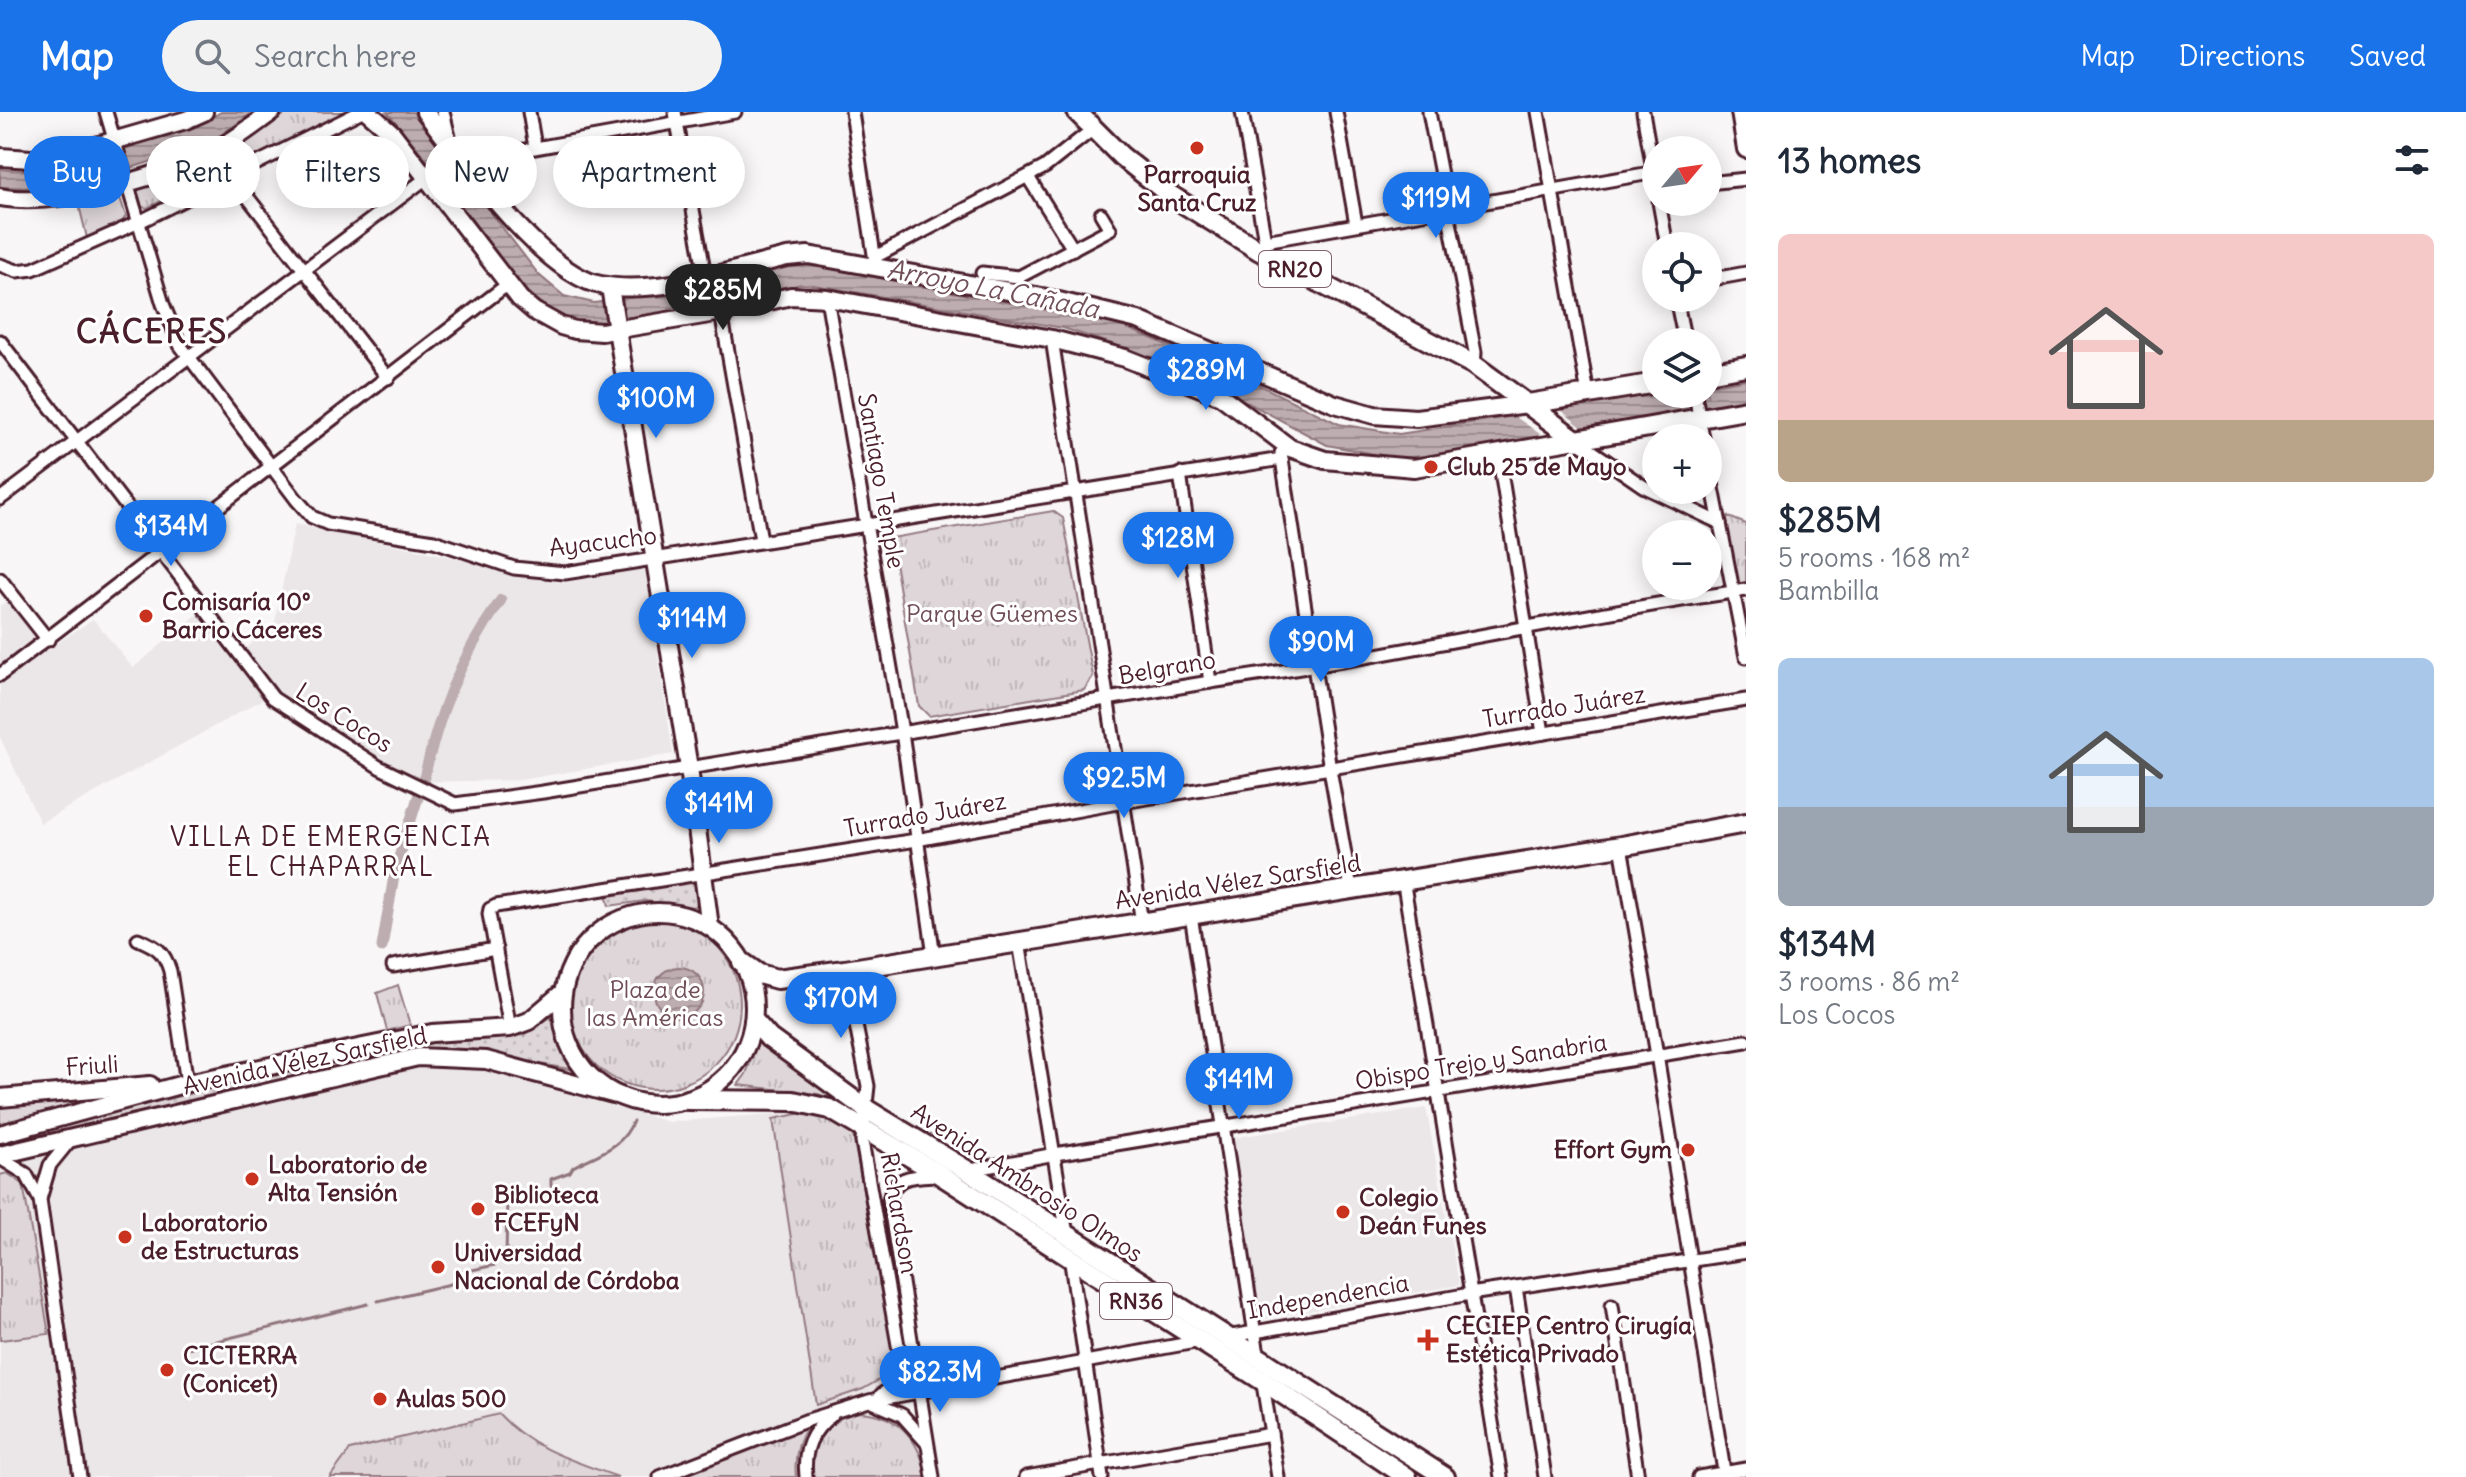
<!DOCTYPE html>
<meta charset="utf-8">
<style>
:root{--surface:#fff;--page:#f2f2f3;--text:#1f2937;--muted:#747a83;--accent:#1a73e8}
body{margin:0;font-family:Delius,sans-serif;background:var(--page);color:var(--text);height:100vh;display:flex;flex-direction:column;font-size:30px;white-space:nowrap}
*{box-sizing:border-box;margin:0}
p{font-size:26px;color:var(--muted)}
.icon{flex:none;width:44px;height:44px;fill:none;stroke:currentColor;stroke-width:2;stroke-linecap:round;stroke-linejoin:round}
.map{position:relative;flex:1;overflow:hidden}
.details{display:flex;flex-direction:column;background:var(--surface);width:720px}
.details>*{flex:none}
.banner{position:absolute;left:24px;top:24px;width:760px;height:72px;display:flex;gap:16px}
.needle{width:52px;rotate:61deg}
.buttons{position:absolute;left:1642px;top:24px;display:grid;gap:16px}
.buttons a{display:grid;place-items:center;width:80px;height:80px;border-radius:50%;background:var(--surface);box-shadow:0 4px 20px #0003;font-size:40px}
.price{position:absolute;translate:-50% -68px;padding:0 18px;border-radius:28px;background:var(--accent);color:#fff;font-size:26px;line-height:52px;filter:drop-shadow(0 2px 4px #0008)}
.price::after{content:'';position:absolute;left:50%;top:48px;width:24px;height:18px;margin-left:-12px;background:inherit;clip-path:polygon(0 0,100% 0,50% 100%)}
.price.active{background:#222;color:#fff}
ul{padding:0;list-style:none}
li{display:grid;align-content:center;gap:16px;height:424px;padding:0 32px}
li span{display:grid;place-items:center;height:248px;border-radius:12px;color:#555}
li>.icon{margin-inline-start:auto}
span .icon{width:144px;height:144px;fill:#fffc;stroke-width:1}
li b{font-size:34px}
h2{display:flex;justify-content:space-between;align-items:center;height:96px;padding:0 32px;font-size:34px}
.pill{padding:0 28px;border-radius:36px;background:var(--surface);box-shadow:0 4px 20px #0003;font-size:28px;line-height:72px}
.pill.active{background:var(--accent);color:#fff}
header{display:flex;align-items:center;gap:48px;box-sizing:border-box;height:112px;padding:0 40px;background:var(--accent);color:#fff}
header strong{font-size:38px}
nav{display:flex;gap:44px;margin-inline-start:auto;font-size:28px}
.search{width:560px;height:72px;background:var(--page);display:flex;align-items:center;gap:20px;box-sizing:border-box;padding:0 28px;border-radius:44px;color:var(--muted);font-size:30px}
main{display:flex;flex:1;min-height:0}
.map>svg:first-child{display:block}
</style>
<header>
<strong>Map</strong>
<div class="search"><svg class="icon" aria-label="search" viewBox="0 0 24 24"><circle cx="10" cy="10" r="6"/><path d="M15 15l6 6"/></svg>Search here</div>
<nav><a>Map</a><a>Directions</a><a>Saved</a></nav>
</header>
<main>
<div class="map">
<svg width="1746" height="1365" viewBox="0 0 1746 1365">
<defs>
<pattern id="grass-dots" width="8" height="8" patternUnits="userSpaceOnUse" patternTransform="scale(2)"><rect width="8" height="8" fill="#ded6d9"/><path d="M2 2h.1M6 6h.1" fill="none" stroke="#c0b7ba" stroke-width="1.8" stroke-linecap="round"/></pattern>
<pattern id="park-tufts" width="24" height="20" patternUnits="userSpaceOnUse" patternTransform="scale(2)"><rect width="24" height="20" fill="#ded6d9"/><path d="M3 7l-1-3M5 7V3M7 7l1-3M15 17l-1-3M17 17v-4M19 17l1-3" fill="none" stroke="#c0b7ba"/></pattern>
<pattern id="water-rules" width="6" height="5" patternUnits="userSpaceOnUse" patternTransform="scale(2)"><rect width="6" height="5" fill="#bdadb0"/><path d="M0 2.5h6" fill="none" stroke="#9c8c8f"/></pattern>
</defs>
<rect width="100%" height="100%" fill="#f8f6f7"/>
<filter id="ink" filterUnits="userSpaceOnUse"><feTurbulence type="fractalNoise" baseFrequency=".0125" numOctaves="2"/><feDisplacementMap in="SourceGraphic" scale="16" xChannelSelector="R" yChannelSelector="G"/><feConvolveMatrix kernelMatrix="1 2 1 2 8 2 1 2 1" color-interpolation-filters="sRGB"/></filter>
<g filter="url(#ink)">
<g fill="#ebe6e8">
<polygon points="295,412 452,445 515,463 564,471 638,457 645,459 673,642 520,668 416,670 386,652 278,582 246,537 268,514 283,519 285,514 275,510"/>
<polygon points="8,488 36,527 0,552 0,494"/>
<polygon points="199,501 267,585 40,711 0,625 0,570 93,507 133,556"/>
<polygon points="406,952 458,954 498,962 669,1010 812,999 853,1023 917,1365 0,1365 0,1051"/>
<polygon points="1426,996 1459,1173 1257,1208 1231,1026"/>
</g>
<g fill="url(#grass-dots)" stroke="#947a82" stroke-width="2">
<polygon points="692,768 697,771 700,787 695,795 645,789 609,794 606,782"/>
<polygon points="551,905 563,934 580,959 461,938 410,939 0,1037 0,1027 410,929 523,923"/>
</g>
<g fill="url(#park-tufts)" stroke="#947a82" stroke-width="2">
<path d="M 288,0 L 349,0 L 147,96 L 142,95 L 137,77 L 142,72 C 205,56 235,38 288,0 Z"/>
<polygon points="111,82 120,86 126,104 122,110 87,126 78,89"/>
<polygon points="1053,399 1063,406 1093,564 1084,578 929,604 919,594 891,426"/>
<polygon points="1724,403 1746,412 1746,470 1736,472"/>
<circle cx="655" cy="892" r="85"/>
<polygon points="398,873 410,913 387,919 377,881"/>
<polygon points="757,931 844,986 841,990 818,982 738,973 746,962"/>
<polygon points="187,971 0,1022 0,986"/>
<polygon points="812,999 828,1006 853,1023 896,1258 863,1277 816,1293 773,1007"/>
<polygon points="7,1061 23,1072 49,1222 0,1228 0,1063"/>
<path d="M 857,1300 C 898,1301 919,1327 927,1365 L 813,1365 C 808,1331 825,1308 857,1300 Z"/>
<path d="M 499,1302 C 531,1337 574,1349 618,1365 L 330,1365 L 350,1338 Z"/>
<path d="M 808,1314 C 797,1330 794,1346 796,1365 L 674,1365 Z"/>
</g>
<g fill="url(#water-rules)" stroke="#8f747b" stroke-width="2">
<path d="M 221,0 L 254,0 L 209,31 L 109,63 L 42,77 L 0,75 L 0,57 C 49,64 94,46 140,32 C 168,23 196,15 221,0 Z"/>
<polygon points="387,0 413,0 539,163 564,184 594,191 691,177 791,153 818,154 1115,211 1243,265 1339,312 1399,322 1656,282 1708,282 1708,274 1746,267 1746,292 1439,343 1396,346 1327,333 1219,275 1127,237 1063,216 814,173 801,172 699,198 605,213 584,212 560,204 533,186 521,173 428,49"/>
<circle cx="679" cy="880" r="25"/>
</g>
<polygon fill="#f8f6f7" points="1555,293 1591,323 1550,329 1510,301"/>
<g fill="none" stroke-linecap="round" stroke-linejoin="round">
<g stroke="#8f747b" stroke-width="3">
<path d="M 551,1074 L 551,1067 L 570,1060 L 573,1055 C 597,1042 623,1036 633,1009"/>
<polyline points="506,1151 507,1081 545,1082"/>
<polyline points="378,1189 455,1171 463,1160 495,1153"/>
<polyline points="188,1236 368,1192"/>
</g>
<g stroke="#bdadb0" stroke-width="11">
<path d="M 422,675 C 438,603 458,549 501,488"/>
<polyline points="382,835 395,758 420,679"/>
</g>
<g stroke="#4a1f2b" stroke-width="17">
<g id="minor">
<polyline points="106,0 163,192 180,233 296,387 312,405 328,412 434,429 514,456 565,461 1282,347"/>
<polyline points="443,0 450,29"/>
<polyline points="529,0 535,35"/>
<polyline points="675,0 705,163"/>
<polyline points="852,0 875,149"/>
<polyline points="1242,0 1265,129 1263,133"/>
<polyline points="1336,0 1356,112"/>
<polyline points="1429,0 1475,240 1474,253"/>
<polyline points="1538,0 1588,282"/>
<polyline points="1643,0 1656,74"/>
<polyline points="232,65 388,266"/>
<polyline points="1028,65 1073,137"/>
<polyline points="1708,71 1746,67"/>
<polyline points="1659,90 1667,134"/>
<polyline points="1265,129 1656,60"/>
<polyline points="875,145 1045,55 1093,17"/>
<polyline points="0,153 17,159 33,157 139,110 360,0"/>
<polyline points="982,161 1019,165 1110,117 1101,102"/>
<polyline points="1708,168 1746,161"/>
<polyline points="827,186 902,620 934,844"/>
<polyline points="1676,186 1685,230"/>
<polyline points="721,200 761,428"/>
<polyline points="1052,227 1142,811"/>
<path d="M 0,229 L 273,586 L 379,655 L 455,692 L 543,680 L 1210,570 C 1389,545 1566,504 1746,478"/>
<polyline points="1695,282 1703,326"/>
<polyline points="1576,328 1643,374 1720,411"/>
<polyline points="1281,341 1330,657 1351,776"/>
<polyline points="1498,341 1543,621"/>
<polyline points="1708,350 1746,545"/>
<polyline points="1180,362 1210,570"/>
<polyline points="0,387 437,58 463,49 735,0"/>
<polyline points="0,467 48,528"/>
<polyline points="0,563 508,172"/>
<polyline points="1621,734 1657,943 1725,1365"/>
<polyline points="1403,767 1501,1365"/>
<polyline points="1191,803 1259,1249"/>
<path d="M 138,827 C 157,835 164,839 170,859 L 187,971"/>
<polyline points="1019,830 1067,1123"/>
<polyline points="393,854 496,837"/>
<polyline points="845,858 868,974 862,1029 901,1250 899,1270 881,1283"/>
<polyline points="510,916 489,802 490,797 496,794 916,728 1123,690 1746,588"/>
<polyline points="0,1046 26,1062 40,1088 80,1365"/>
<polyline points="965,1059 1055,1042 1746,929"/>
<polyline points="40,1087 50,1053 72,1026"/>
<polyline points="1070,1144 1102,1365"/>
<polyline points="1516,1175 1545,1365"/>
<polyline points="1612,1193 1638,1365"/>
<polyline points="1226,1225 1470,1182 1746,1140"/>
<polyline points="1262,1266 1278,1365"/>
<polyline points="870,1289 902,1303 926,1330"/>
<polyline points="660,1365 808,1308 869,1289 1201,1229"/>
<path d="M 806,1365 C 803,1338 811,1319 832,1303"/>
<path d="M 933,1365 L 889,1089 C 893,1063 914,1064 936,1063"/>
<polyline points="1026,1365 1271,1322"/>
<polyline points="1699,1365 1746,1357"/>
</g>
</g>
<g stroke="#4a1f2b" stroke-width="22">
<g id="secondary">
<polyline points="368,0 392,21 520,187 534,199 561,214 575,218 602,220 721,200 791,184 827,186 1052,227 1125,246 1221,284 1290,336 1325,348 1414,356 1576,328"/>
<path d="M 425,0 C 461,46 544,163 601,173 C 657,184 731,158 787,145 L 808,143 L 1042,185 L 1138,208 L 1335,292 L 1374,303 L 1416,306 L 1528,292"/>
<polyline points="1740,0 1746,37"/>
<polyline points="0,45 47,48 186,8 204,0"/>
<path d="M 0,85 C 57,96 170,63 221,35 C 239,25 255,12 272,0"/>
<polyline points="610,175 689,656 710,815"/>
<circle cx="658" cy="896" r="96"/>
<polyline points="0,986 150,973"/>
<polyline points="0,1022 187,971 432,921 510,916 529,909 563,880"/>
<polyline points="0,1043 418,945 486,948 620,984"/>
</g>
</g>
<g stroke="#4a1f2b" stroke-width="24">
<g id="primary">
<polyline points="1077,0 1121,44 1170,83 1260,139 1474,253 1576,328 1746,298"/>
<polyline points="1708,261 1746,254"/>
<polyline points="1528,292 1656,271"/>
<polyline points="742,850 759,862 777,867 845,858 1621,734 1746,711"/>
<polyline points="754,909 769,926 866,997 968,1059 1445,1365"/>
<polyline points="687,988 793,989 830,997 939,1062 1263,1269 1407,1365"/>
</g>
</g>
<use href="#minor" stroke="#fff" stroke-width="11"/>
<use href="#secondary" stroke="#fff" stroke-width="16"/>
<use href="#primary" stroke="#fff" stroke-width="18"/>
</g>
</g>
<g fill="#c8321e" stroke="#fff" stroke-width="3">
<circle cx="1197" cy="36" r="8"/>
<circle cx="1431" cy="355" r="8"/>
<circle cx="146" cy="504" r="8"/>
<circle cx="1688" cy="1038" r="8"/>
<circle cx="252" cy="1067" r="8"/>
<circle cx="478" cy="1097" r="8"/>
<circle cx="1343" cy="1100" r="8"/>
<circle cx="125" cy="1125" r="8"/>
<circle cx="438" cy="1155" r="8"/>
<path d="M1424 1216h8v8h8v8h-8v8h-8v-8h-8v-8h8z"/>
<circle cx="167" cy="1258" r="8"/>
<circle cx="380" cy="1287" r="8"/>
</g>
<g text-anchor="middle" stroke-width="6" stroke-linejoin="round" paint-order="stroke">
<g fill="#fff" stroke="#80626b" stroke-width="2">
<rect x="1259" y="139" width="72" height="36" rx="6"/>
<rect x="1100" y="1171" width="72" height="36" rx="6"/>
</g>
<g font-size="22" font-weight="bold" fill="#4a1f2b">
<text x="1295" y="165">RN20</text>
<text x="1136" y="1197">RN36</text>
</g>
<g font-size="24" font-weight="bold" fill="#4a1f2b" stroke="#fff" text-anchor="start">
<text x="1197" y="71" text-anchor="middle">Parroquia<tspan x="1197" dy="28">Santa Cruz</tspan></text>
<text x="1447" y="363">Club 25 de Mayo</text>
<text x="162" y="498">Comisaría 10º<tspan x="162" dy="28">Barrio Cáceres</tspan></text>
<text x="1672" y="1046" text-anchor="end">Effort Gym</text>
<text x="268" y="1061">Laboratorio de<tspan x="268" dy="28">Alta Tensión</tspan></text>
<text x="494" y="1091">Biblioteca<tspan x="494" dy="28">FCEFyN</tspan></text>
<text x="1359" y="1094">Colegio<tspan x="1359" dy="28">Deán Funes</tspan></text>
<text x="141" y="1119">Laboratorio<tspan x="141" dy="28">de Estructuras</tspan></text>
<text x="454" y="1149">Universidad<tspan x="454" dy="28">Nacional de Córdoba</tspan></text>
<text x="1446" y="1222">CECIEP Centro Cirugía<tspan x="1446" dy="28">Estética Privado</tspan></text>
<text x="183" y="1252">CICTERRA<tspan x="183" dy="28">(Conicet)</tspan></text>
<text x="396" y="1295">Aulas 500</text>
</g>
<g font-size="24" fill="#4a1f2b" stroke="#fff">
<text transform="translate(881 369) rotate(80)" y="8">Santiago Temple</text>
<text transform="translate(603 430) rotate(-7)" y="8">Ayacucho</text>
<text transform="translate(1167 556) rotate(-10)" y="8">Belgrano</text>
<text transform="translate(1564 595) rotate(-9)" y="8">Turrado Juárez</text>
<text transform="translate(344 606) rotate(32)" y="8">Los Cocos</text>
<text transform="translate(925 703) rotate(-10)" y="8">Turrado Juárez</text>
<text transform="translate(1238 770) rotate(-9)" y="8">Avenida Vélez Sarsfield</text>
<text transform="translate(305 949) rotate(-12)" y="8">Avenida Vélez Sarsfield</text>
<text transform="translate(1481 950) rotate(-9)" y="8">Obispo Trejo y Sanabria</text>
<text transform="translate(92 954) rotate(-4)" y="8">Friuli</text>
<text transform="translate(1027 1071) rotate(33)" y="8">Avenida Ambrosio Olmos</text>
<text transform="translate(899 1101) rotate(80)" y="8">Richardson</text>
<text transform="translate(1328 1185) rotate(-10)" y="8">Independencia</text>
</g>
<g font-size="24" fill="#6f4d56" stroke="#fff">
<text x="992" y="510">Parque Güemes</text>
<text x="655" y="886">Plaza de<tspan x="655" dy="28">las Américas</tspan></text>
</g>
<g font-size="26" font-style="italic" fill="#72515a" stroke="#fff">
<text transform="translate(993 177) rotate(11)" y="9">Arroyo La Cañada</text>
</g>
<g font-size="26" letter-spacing="2" fill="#4a1f2b" stroke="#fff">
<text x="331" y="734">VILLA DE EMERGENCIA<tspan x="331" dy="30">EL CHAPARRAL</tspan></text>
</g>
<g font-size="32" font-weight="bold" letter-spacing="2" fill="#4a1f2b" stroke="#fff">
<text x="152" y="231">CÁCERES</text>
</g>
</g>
</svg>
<div class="buttons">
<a><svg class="needle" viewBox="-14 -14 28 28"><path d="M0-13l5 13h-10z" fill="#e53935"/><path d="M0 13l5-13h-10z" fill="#747a83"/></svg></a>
<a><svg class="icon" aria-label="locate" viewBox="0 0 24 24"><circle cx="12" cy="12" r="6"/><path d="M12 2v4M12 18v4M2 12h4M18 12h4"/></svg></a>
<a><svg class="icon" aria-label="layers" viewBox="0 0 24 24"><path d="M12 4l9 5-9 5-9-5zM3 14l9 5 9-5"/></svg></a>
<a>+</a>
<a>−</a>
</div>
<b class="price" style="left:1436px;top:128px">$119M</b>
<b class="price active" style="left:723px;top:220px">$285M</b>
<b class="price" style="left:1206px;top:300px">$289M</b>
<b class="price" style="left:656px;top:328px">$100M</b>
<b class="price" style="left:171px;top:456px">$134M</b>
<b class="price" style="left:1178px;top:468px">$128M</b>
<b class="price" style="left:692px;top:548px">$114M</b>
<b class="price" style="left:1321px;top:572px">$90M</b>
<b class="price" style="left:1124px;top:708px">$92.5M</b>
<b class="price" style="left:719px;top:733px">$141M</b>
<b class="price" style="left:841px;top:928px">$170M</b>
<b class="price" style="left:1239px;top:1009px">$141M</b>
<b class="price" style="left:940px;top:1302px">$82.3M</b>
<div class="banner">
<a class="pill active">Buy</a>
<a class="pill">Rent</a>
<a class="pill">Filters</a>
<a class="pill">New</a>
<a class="pill">Apartment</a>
</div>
</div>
<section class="details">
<h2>13 homes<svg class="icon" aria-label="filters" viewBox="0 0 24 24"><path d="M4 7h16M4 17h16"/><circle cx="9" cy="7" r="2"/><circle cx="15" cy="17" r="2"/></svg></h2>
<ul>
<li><span style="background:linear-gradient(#f6c9c9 75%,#b9a48a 0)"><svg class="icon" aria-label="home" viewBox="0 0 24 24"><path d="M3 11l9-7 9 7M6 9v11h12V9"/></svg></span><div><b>$285M</b><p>5 rooms · 168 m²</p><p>Bambilla</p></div></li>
<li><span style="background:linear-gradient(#a9c7e8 60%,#9aa5b1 0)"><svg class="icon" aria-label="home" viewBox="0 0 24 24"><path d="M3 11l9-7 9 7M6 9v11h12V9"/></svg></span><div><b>$134M</b><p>3 rooms · 86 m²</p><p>Los Cocos</p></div></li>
</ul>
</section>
</main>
